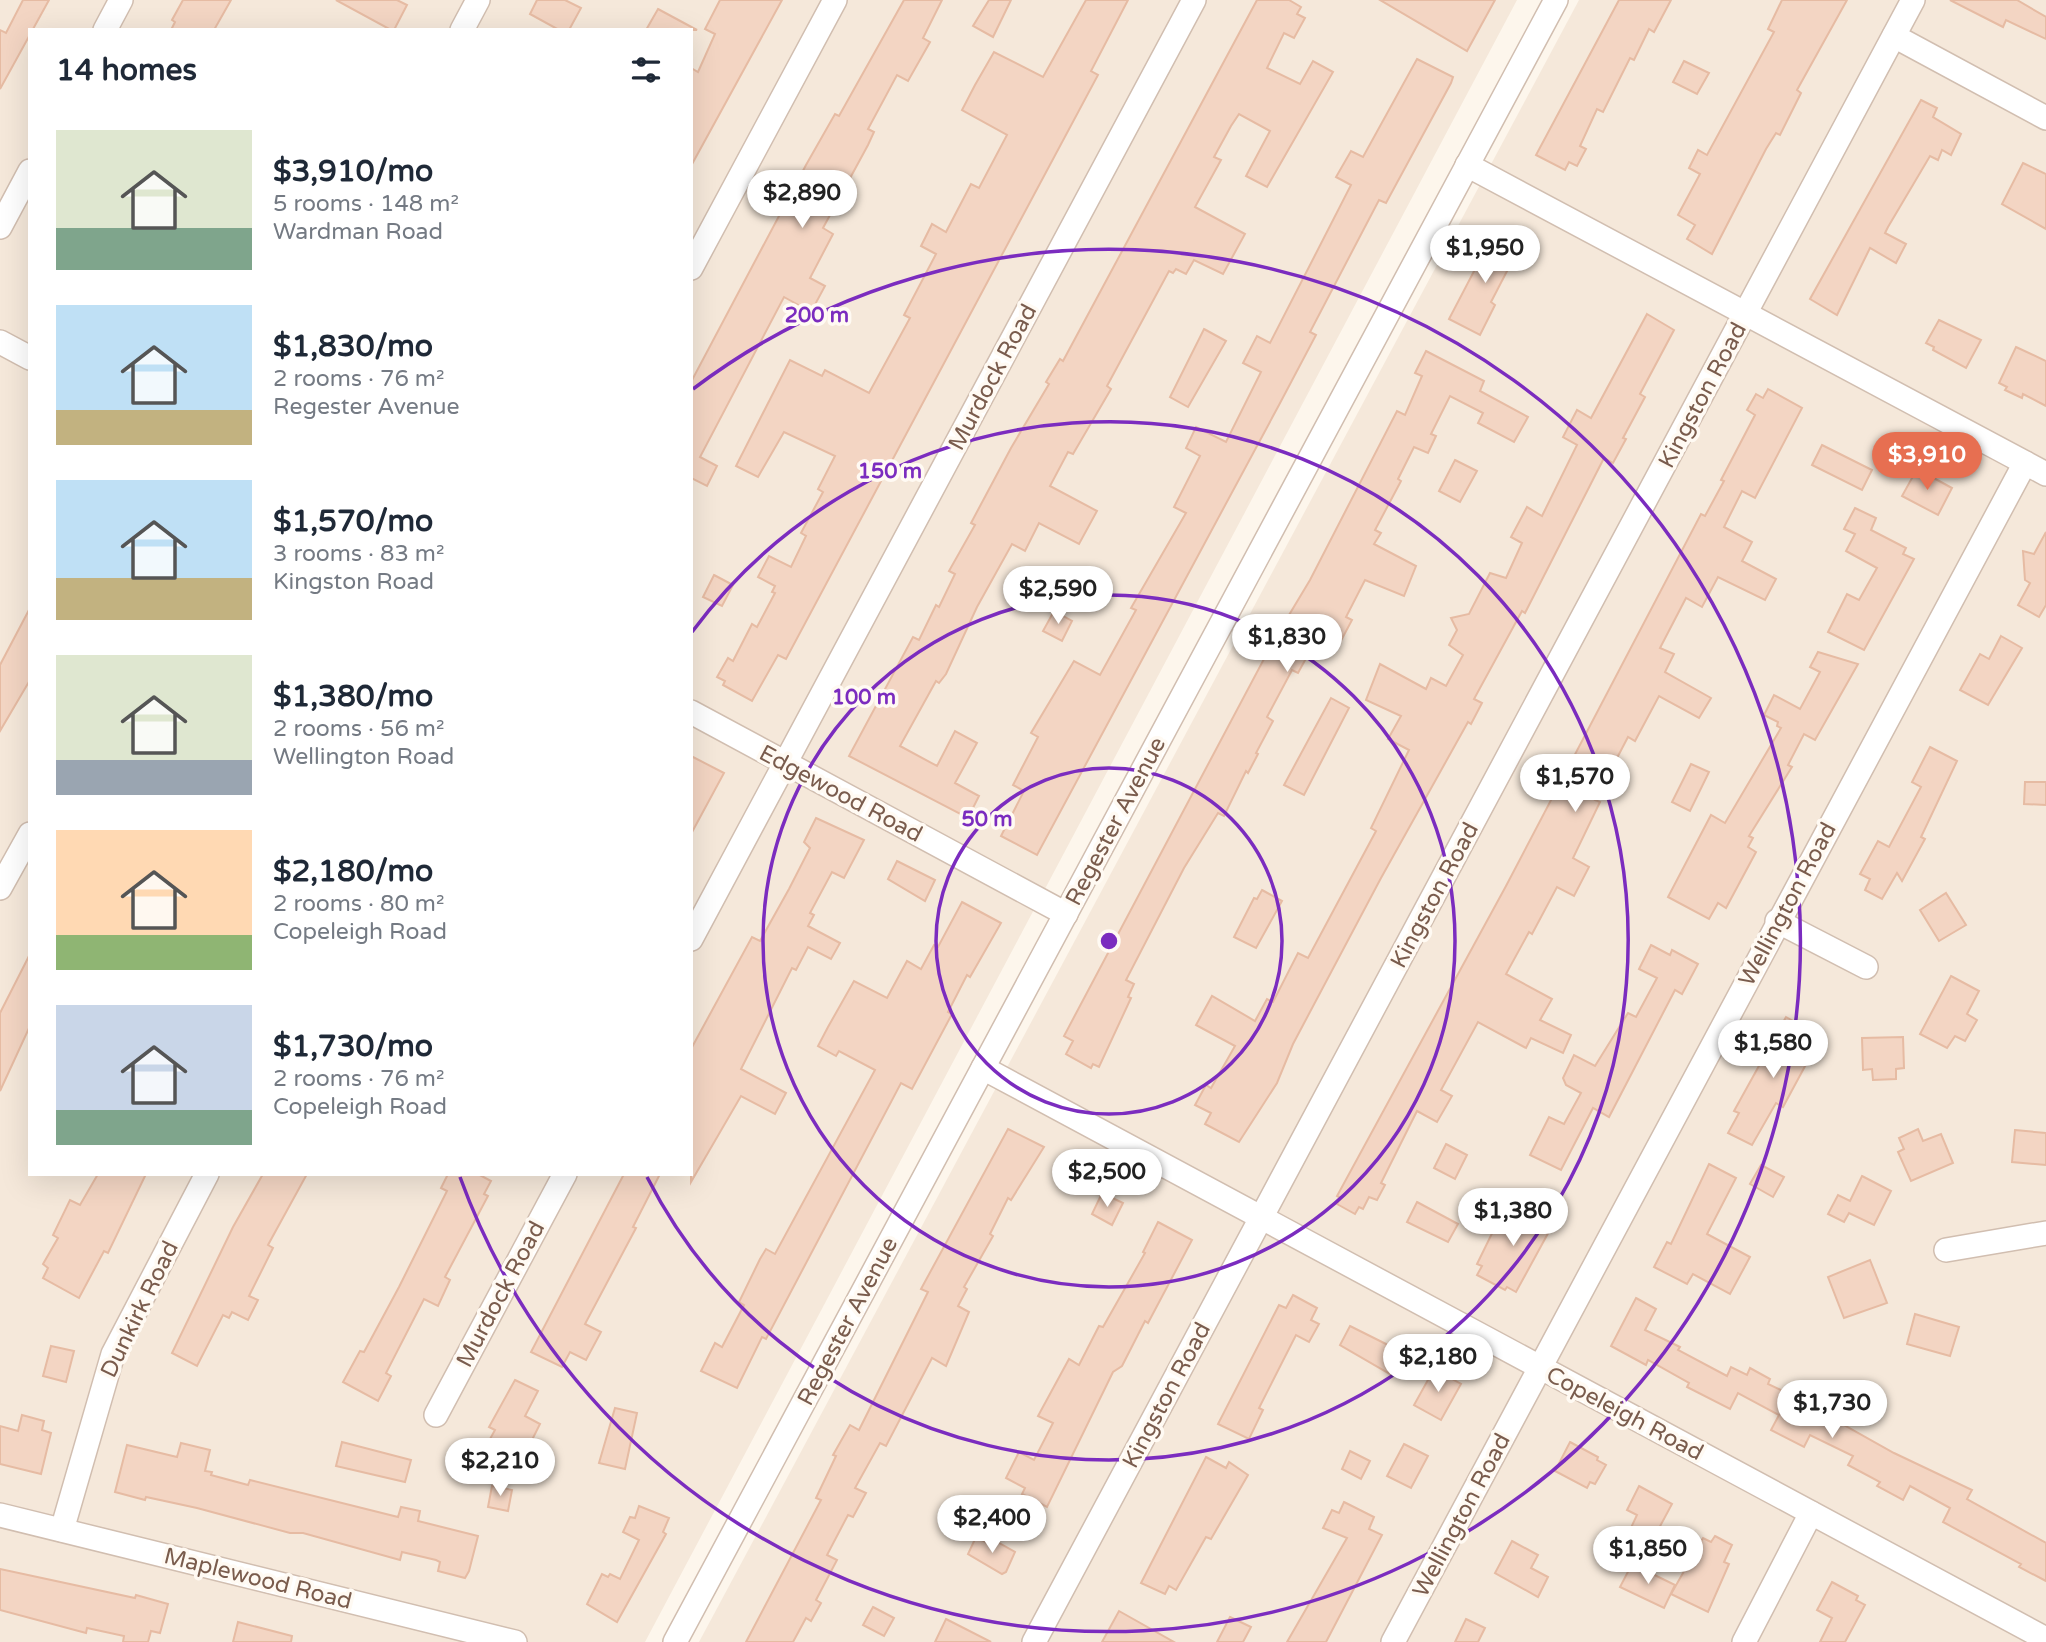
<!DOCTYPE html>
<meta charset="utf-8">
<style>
:root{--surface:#fff;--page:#f2f2f3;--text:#1f2937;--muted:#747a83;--accent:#e76f51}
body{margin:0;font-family:"Varela Round",sans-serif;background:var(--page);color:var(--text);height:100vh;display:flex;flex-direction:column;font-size:26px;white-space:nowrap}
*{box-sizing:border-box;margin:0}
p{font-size:23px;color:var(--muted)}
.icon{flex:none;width:38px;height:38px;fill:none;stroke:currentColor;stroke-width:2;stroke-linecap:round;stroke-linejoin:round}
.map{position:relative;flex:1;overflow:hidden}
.details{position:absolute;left:28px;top:28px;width:665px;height:1148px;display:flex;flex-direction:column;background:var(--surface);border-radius:0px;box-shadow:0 7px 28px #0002}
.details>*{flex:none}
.price{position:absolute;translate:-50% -60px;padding:0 16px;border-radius:24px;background:#fff;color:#222;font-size:23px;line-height:46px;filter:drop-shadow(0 2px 4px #0008)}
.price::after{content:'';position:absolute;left:50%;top:42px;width:21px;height:16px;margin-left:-10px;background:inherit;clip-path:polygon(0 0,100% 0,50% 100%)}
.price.active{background:var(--accent);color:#fff}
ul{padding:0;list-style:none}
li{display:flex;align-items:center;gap:21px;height:175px;padding:0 28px}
li span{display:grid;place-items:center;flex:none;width:196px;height:140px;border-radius:0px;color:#555}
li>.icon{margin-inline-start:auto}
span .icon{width:84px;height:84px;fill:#fffc;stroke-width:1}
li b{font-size:30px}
h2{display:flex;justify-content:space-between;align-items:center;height:84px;padding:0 28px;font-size:30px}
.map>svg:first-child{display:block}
</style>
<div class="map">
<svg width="2046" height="1642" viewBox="0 0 2046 1642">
<rect width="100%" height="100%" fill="#fdf6ec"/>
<g fill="#f5e8da" fill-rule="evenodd">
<path d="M 0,0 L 1517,0 L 645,1642 L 0,1642 ZM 30,30 L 691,30 L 691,1174 L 30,1174 Z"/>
<polygon points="1579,0 2046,0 2046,1642 699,1642"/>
</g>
<g fill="#f3d5c3" stroke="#e6bba3" stroke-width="2">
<polygon points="23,0 49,0 0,89 0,30 6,33"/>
<polygon points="183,0 231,0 214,30 171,30 175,22 172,20"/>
<polygon points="336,0 397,0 407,5 394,30 391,30"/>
<polygon points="537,0 565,0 581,8 569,30 559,30 530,14"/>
<polygon points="720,0 782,0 691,166 691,68 698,72 715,34 705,29"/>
<polygon points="904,0 942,0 923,38 930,42 908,81 897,75 868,129 874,132 868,145 823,228 833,234 810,278 825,286 811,312 784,297 700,457 717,466 707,486 691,478 691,382 806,165 835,114 839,116"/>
<polygon points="989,0 1011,0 993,37 973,26"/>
<polygon points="1086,0 1128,0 1091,71 1098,75 786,659 778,655 752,701 723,685 725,681 717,677 728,658 733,661 752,624 757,627 775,593 772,592 775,586 758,577 769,556 791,567 806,536 801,533 823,492 818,489 835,456 784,432 758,477 736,466 790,360 822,376 825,370 869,393 910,318 904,315 936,254 921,246 932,224 946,232 971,184 979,188 1007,135 962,110 975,85 994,52 1043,77"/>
<polygon points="1257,0 1289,0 1301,7 1297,14 1305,18 1294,38 1284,33 1267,68 1300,84 1313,61 1333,72 1267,187 1246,176 1270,131 1239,114 1231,126 1214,157 1221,160 1195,207 1245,234 1223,274 1194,260 1186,274 1176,269 1173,273 1169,271 1107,386 1111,389 1073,454 1068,452 1050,486 1097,511 1079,544 1039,523 1025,551 1012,544 977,607 946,674 939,683 936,681 900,746 937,766 955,731 977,743 955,783 979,796 968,818 849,756 913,637 919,640 936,605 939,607 955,574 949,571 975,525 971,523 1011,448 1049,384 1046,382 1060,359 1063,361"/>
<polygon points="1380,0 1495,0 1467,51"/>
<polygon points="1619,0 1671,0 1654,32 1649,29 1634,60 1630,58 1603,112 1597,109 1580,146 1586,149 1577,166 1569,162 1565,170 1536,155"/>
<polygon points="1782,0 1847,0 1797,90 1801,93 1780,135 1776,133 1766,149 1712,254 1687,239 1695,225 1678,215 1700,174 1689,168 1698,150 1707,155 1774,32 1768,29"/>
<polygon points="1950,0 2017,0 2046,17 2046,39 2006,20 2003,27"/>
<polygon points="658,9 697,30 646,30"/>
<polygon points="1417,59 1453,77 1451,83 1386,203 1379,200 1310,332 1316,335 1279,405 1037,855 1001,836 1024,791 1013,785 1038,737 1031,733 1074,661 1100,675 1136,610 1131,608 1186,513 1174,507 1200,456 1186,448 1196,427 1226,442 1261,372 1243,363 1257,336 1270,343 1351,185 1336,177 1351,151 1363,157"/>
<polygon points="1684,61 1709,73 1697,94 1673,82"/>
<polygon points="1921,100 1937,108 1933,117 1961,134 1951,155 1942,150 1938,160 1930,156 1888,227 1885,233 1906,244 1896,263 1870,248 1837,315 1810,299"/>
<polygon points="2023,163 2046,174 2046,229 2002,204"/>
<polygon points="1494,233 1520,246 1491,302 1495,305 1480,335 1449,319"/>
<polygon points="1647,314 1674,330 1640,394 1645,397 1623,438 1626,439 1613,463 1604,458 1525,613 1522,611 1474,699 1482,703 1471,724 1468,722 1381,878 1293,1044 1277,1083 1239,1142 1205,1124 1211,1113 1195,1105 1206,1085 1211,1088 1235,1046 1196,1025 1212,996 1255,1021 1267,999 1273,1002 1298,953 1308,958 1376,831 1371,828 1409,750 1388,739 1401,716 1366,700 1380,664 1426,689 1431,678 1446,686 1463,655 1449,645 1457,630 1451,618 1469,614 1490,573 1506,578 1522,543 1511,537 1527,507 1542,516 1577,445 1563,437 1577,410 1591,418"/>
<polygon points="1939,320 1981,340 1966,368 1933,350 1934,347 1926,343"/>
<polygon points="1204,329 1226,341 1188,407 1170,397"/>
<polygon points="2016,347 2046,361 2046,406 2023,394 2022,398 2005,390 2007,387 1999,383"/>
<polygon points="1426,351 1484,381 1480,391 1528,417 1514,442 1478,423 1483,413 1450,396 1431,434 1436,436 1428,453 1414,447 1398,479 1401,481 1375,530 1381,533 1374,544 1416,566 1404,596 1365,580 1346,617 1352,620 1335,652 1315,642 1298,673 1292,670 1267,717 1273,721 1256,753 1258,754 1248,773 1246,771 1224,816 1218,813 1184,868 1126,980 1134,984 1128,997 1131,998 1099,1067 1093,1064 1091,1068 1066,1054 1073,1041 1064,1036 1274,640 1310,580 1397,411 1405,415 1422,376 1415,373"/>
<polygon points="1768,389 1802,408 1755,498 1742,491 1724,527 1752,542 1742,561 1776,579 1765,600 1718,577 1702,607 1686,598 1660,648 1674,654 1665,672 1711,698 1699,718 1659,696 1635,741 1628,737 1595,800 1600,802 1573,858 1589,867 1574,896 1557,887 1532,934 1529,932 1506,974 1552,999 1540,1020 1571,1035 1563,1053 1531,1038 1526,1048 1478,1022 1441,1090 1452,1096 1437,1122 1417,1111 1381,1183 1385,1185 1377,1200 1369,1197 1363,1209 1359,1207 1355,1214 1337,1204 1341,1198 1337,1196 1506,886 1701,514 1705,516 1724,481 1721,480 1755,415 1747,410 1756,394 1763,398"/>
<polygon points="1822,445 1872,470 1862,490 1812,465"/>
<polygon points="1455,460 1477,471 1460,502 1439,491"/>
<polygon points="1917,469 1952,488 1938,515 1902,496"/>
<polygon points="1855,508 1876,518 1871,530 1906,548 1903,554 1914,559 1864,650 1828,632 1847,594 1859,600 1877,568 1846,551 1855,534 1844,529"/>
<polygon points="2046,532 2046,605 2039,617 2018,605 2030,583 2025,580 2023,551 2034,554"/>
<polygon points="714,575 733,585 722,606 703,597"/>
<polygon points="30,608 30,680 0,731 0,665"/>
<polygon points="1054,611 1072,621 1062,641 1043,631"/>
<polygon points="2001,636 2022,648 1988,705 1960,690 1980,654 1989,659"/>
<polygon points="1818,652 1858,664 1815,740 1804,734 1788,765 1792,767 1749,836 1753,838 1748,847 1756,852 1726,908 1718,903 1709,919 1668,897 1711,815 1725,823 1781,728 1777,726 1778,722 1764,715 1774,695 1800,709 1820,672 1810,667"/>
<polygon points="1331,698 1349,708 1304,795 1284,785"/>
<polygon points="1930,747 1957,761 1921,837 1925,839 1902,881 1897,873 1882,899 1865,890 1870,879 1860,874 1878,841 1889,847 1921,787 1912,782"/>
<polygon points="691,756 724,773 691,834"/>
<polygon points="1691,764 1709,772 1690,811 1672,802"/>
<polygon points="2025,782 2046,782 2046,805 2024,804"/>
<polygon points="816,818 864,840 844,878 832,872 810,913 814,915 808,926 840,943 831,959 808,947 796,970 792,968 741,1069 786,1093 775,1114 741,1096 691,1182 691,1049 752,937 760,941 789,889 810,848 804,842"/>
<polygon points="897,861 935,880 925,901 888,879"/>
<polygon points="1262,890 1282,901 1256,948 1234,937 1254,898 1257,899"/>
<polygon points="1946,893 1966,925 1939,941 1920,910"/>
<polygon points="962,902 1001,923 970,977 967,975 948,1012 952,1014 912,1089 901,1083 766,1339 762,1337 737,1388 701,1371 715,1343 722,1347 744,1305 739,1302 760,1259 766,1249 775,1254 875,1070 839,1051 836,1056 818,1046 828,1027 854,981 887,998 907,961 921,969 934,945 938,947"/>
<polygon points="1651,945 1670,955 1672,950 1698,964 1682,994 1675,990 1609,1117 1593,1108 1561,1170 1530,1155 1549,1117 1564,1124 1581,1093 1566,1085 1563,1078 1574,1055 1595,1066 1628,1013 1636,1017 1657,978 1639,969"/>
<polygon points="30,954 30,1026 0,1091 0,1013"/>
<polygon points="1951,976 1979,991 1967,1014 1977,1020 1965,1041 1955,1036 1947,1048 1920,1034"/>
<polygon points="1786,1017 1813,1032 1809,1040 1817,1044 1783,1107 1776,1103 1752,1145 1728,1133 1739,1113 1734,1111"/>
<polygon points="1903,1037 1904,1068 1896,1069 1896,1079 1873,1080 1872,1069 1863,1070 1862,1038"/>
<polygon points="1008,1129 1044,1147 1011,1200 1008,1198 990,1234 993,1236 964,1287 967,1289 958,1306 969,1312 946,1366 932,1358 886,1446 880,1443 855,1488 866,1493 853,1517 848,1515 827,1555 837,1560 816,1600 821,1603 811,1621 806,1618 793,1642 746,1642 821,1500 816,1498 836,1456 833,1455 850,1425 859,1430 928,1292 921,1289"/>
<polygon points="1918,1129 1923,1141 1941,1134 1953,1163 1911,1181 1898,1152 1904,1149 1899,1138"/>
<polygon points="2015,1130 2046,1133 2046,1165 2012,1162"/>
<polygon points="1446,1144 1467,1155 1455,1179 1434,1168"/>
<polygon points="1709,1164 1736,1178 1707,1234 1750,1257 1730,1294 1693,1274 1687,1284 1654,1267 1667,1242 1671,1244"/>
<polygon points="1761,1165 1784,1177 1773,1197 1750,1184"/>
<polygon points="98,1174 146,1174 108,1253 104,1251 79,1298 43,1278 48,1268 43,1264 58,1238 53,1235 70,1200 80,1205"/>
<polygon points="263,1174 307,1174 268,1245 273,1248 249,1296 258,1300 248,1320 232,1312 229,1318 223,1315 197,1366 172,1353 233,1227"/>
<polygon points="448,1174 478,1174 491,1181 484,1194 488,1196 445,1277 450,1280 438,1306 424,1299 386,1373 391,1376 378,1401 343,1382 360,1351 364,1352 399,1287 447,1191 441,1188"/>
<polygon points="624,1174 660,1174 633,1227 636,1228 585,1324 601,1332 586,1360 570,1352 562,1367 531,1352"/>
<polygon points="1862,1176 1891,1191 1874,1225 1849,1213 1844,1222 1828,1214 1838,1195 1850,1201"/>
<polygon points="1102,1193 1123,1203 1112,1225 1092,1214"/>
<polygon points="1417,1202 1458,1224 1448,1242 1407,1222"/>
<polygon points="1518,1205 1552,1226 1516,1292 1507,1287 1505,1290 1477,1275 1482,1266 1477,1264 1504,1209 1513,1214"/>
<polygon points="1158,1222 1192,1240 1148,1323 1145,1321 1122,1366 1113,1372 1047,1507 1022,1494 1025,1488 1006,1478 1019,1452 1034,1460 1053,1423 1038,1416 1069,1359 1079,1365 1099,1326 1103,1327 1145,1253 1143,1252"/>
<polygon points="1870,1260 1887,1303 1844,1318 1828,1277"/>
<polygon points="1293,1295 1317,1308 1311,1320 1319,1324 1309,1342 1296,1335 1259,1408 1263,1410 1249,1439 1218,1424 1279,1305 1286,1308"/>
<polygon points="1636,1298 1656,1309 1645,1330 1680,1347 1678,1350 1727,1376 1731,1367 1747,1375 1750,1368 1770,1379 1768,1384 1839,1417 1837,1421 1894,1453 1972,1490 1967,1499 2046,1543 2046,1581 2019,1567 2021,1564 1943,1522 1950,1508 1910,1486 1903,1500 1877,1486 1880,1482 1848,1465 1853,1456 1810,1435 1804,1447 1771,1430 1779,1415 1738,1393 1730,1409 1687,1387 1689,1383 1648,1360 1646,1365 1611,1346"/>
<polygon points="1915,1314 1959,1327 1950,1356 1907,1344"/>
<polygon points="1350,1326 1402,1352 1390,1374 1340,1345"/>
<polygon points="51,1346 74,1351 66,1382 43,1376"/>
<polygon points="1434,1369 1461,1384 1441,1420 1414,1405"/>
<polygon points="515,1380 538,1391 525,1416 540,1424 524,1456 490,1439 495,1430 489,1427"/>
<polygon points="615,1408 637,1413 625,1469 599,1463"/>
<polygon points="22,1415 44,1421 42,1430 51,1433 41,1474 0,1464 0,1426 18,1431"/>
<polygon points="342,1442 411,1460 405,1482 336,1466"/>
<polygon points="1570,1442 1598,1457 1597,1460 1606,1465 1595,1484 1590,1482 1587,1488 1555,1471"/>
<polygon points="181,1443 210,1450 205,1471 212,1472 211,1475 248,1485 250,1480 398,1517 401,1507 420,1511 418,1521 478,1536 469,1571 465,1578 438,1571 440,1562 436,1560 402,1552 400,1560 303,1533 290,1533 197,1508 146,1497 145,1500 115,1492 127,1445 177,1457"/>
<polygon points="1404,1444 1428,1456 1411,1488 1387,1476"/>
<polygon points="1350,1451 1370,1461 1361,1479 1342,1469"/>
<polygon points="1206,1457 1226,1468 1229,1462 1248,1475 1211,1539 1206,1537 1176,1590 1169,1586 1165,1594 1141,1583"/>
<polygon points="492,1486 512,1490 508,1511 488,1507"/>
<polygon points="1639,1486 1672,1504 1651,1543 1629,1532 1637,1515 1627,1510"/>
<polygon points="1344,1502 1374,1517 1369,1529 1382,1535 1326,1642 1287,1642 1347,1538 1323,1528 1332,1510 1339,1513"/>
<polygon points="639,1506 669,1518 663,1532 666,1534 617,1622 587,1604 602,1574 608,1577 610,1574 620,1579 639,1540 623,1532 630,1517 635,1518"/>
<polygon points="1715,1536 1732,1545 1724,1562 1729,1564 1708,1612 1671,1594 1703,1538 1711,1542"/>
<polygon points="976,1537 989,1544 992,1539 1015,1552 1006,1572 1002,1574 968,1554"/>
<polygon points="1512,1541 1538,1555 1531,1568 1548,1577 1538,1597 1495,1573"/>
<polygon points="1632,1564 1675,1585 1664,1608 1620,1587"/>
<polygon points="0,1569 135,1598 136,1595 168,1604 160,1633 151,1631 148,1642 123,1642 124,1636 87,1628 86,1633 0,1610"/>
<polygon points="1832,1582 1858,1596 1856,1600 1865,1605 1845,1642 1820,1642 1832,1618 1817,1610"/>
<polygon points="873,1607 894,1618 884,1636 863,1625"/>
<polygon points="1119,1611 1174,1642 1102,1642"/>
<polygon points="1230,1617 1251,1627 1243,1642 1217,1642"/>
<polygon points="946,1619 991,1642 935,1642"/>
<polygon points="1466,1619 1485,1628 1478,1642 1455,1642"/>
<polygon points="238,1622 292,1636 291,1642 233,1642"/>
</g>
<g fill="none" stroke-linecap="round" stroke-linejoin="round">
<g stroke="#d1beb0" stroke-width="26">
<g id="street">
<polyline points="105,30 121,0"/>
<polyline points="462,30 478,0"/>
<polyline points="1894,36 2046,118"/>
<polyline points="1467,165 2046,474"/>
<polyline points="0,227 30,171"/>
<polyline points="691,268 835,0"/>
<polyline points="0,342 30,358"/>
<polyline points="691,712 1066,914"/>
<polyline points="0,888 30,834"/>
<polyline points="1777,921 1866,967"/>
<polyline points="691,939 1194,0"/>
<polyline points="983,1068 2046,1639"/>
<polyline points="1946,1250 2046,1233"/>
<polyline points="436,1415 565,1174"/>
<polyline points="0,1515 515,1642"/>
<polyline points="62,1530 113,1354 207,1174"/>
<polyline points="675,1642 1556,0"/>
<polyline points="1034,1642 1913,0"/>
<polyline points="1393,1642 2025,463"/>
<polyline points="1744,1642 1811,1513"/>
</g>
</g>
<use href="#street" stroke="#fff" stroke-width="23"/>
</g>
<g fill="none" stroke="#7b2cbf" stroke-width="3.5">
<circle cx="1109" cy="941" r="173"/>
<circle cx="1109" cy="941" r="346"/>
<path d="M692 632A519 519 0 1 1 647 1177"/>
<path d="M693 389A691 691 0 1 1 460 1177"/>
</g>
<g text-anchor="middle" stroke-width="7" stroke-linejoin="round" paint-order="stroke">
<g font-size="23" fill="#7a5c4d" stroke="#fffaf3">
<text transform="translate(992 377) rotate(-62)" y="8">Murdock Road</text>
<text transform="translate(1702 395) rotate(-62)" y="8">Kingston Road</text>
<text transform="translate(841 793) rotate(28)" y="8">Edgewood Road</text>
<text transform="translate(1115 821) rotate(-62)" y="8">Regester Avenue</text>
<text transform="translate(1434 895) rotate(-62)" y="8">Kingston Road</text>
<text transform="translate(1787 904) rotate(-62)" y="8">Wellington Road</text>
<text transform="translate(500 1294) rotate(-62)" y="8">Murdock Road</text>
<text transform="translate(139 1309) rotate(-64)" y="8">Dunkirk Road</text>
<text transform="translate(847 1321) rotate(-62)" y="8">Regester Avenue</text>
<text transform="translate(1166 1395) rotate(-62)" y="8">Kingston Road</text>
<text transform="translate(1625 1413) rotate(28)" y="8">Copeleigh Road</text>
<text transform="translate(1461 1515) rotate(-62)" y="8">Wellington Road</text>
<text transform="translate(258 1578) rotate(14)" y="8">Maplewood Road</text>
</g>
</g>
<circle cx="1109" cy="941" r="10" fill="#7b2cbf" stroke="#fffaf3" stroke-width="3.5"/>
<g font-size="21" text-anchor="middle" font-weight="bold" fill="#7b2cbf" stroke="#fffaf3" stroke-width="7" stroke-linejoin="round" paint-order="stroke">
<text x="817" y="322">200 m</text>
<text x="890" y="478">150 m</text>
<text x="864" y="704">100 m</text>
<text x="987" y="826">50 m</text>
</g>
</svg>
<b class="price" style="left:802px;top:230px">$2,890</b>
<b class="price" style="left:1485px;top:285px">$1,950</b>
<b class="price active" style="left:1927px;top:492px">$3,910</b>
<b class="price" style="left:1058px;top:626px">$2,590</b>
<b class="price" style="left:1287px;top:674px">$1,830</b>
<b class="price" style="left:1575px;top:814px">$1,570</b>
<b class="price" style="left:1773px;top:1080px">$1,580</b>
<b class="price" style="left:1107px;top:1209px">$2,500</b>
<b class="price" style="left:1513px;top:1248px">$1,380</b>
<b class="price" style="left:1438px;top:1394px">$2,180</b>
<b class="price" style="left:1832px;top:1440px">$1,730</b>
<b class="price" style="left:500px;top:1498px">$2,210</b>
<b class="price" style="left:992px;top:1555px">$2,400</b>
<b class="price" style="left:1648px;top:1586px">$1,850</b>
<section class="details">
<h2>14 homes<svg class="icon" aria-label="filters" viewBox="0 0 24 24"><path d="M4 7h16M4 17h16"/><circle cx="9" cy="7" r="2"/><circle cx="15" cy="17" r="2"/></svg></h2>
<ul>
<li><span style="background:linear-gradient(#dfe7d0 70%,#7fa58c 0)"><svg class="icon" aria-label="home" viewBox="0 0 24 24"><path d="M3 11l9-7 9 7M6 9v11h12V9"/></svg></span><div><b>$3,910/mo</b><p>5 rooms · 148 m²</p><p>Wardman Road</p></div></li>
<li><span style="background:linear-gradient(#bfe0f5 75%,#c2b280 0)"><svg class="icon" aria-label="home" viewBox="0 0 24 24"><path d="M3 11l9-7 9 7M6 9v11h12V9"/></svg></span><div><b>$1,830/mo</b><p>2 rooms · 76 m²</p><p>Regester Avenue</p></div></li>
<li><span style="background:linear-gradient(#bfe0f5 70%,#c2b280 0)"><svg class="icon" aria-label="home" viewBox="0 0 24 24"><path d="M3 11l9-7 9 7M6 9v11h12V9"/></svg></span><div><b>$1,570/mo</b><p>3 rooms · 83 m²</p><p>Kingston Road</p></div></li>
<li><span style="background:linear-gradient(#dfe7d0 75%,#9aa5b1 0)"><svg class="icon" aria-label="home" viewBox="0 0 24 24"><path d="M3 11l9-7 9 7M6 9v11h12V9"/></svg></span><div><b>$1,380/mo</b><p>2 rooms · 56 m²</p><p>Wellington Road</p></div></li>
<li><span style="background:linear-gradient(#ffd9b3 75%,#8fb573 0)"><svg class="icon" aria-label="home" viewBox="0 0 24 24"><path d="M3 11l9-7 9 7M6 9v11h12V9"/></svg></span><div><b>$2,180/mo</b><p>2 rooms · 80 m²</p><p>Copeleigh Road</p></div></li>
<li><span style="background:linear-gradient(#c9d6e8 75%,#7fa58c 0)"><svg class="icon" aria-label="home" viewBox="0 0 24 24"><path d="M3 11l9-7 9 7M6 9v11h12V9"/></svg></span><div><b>$1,730/mo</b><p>2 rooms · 76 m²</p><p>Copeleigh Road</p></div></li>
</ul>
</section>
</div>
